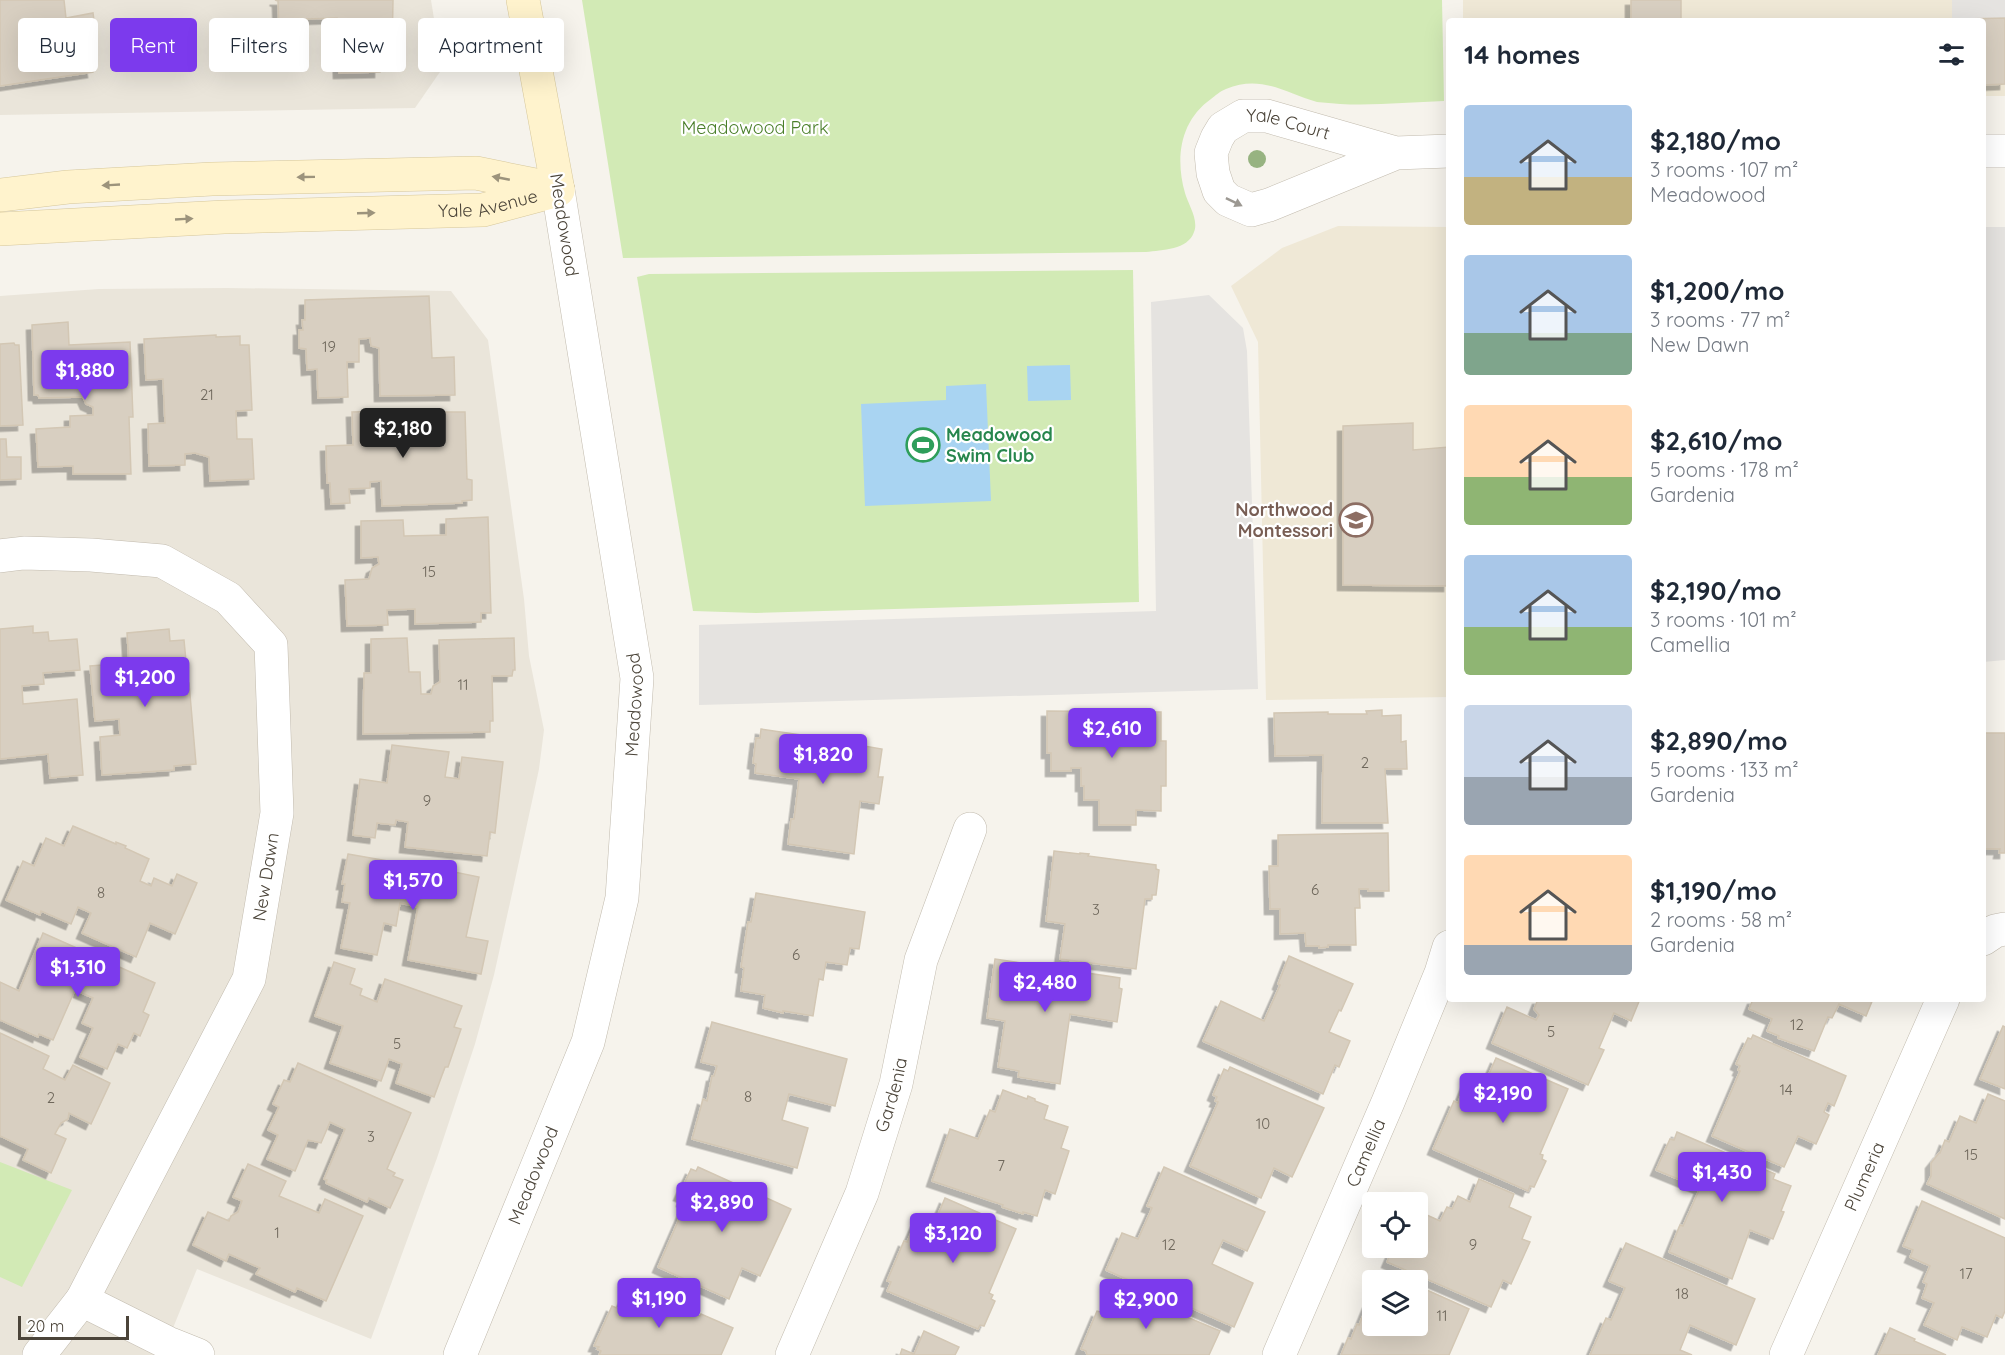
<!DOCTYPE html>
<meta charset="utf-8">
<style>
:root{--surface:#fff;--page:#f2f2f3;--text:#1f2937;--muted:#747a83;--accent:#7c3aed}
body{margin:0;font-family:Quicksand,sans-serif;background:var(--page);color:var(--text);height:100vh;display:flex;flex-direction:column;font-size:22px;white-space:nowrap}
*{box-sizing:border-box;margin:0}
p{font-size:20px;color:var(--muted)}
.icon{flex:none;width:33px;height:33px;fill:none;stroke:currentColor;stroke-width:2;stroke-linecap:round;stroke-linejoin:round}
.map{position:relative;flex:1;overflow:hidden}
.details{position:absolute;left:1446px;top:18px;width:540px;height:984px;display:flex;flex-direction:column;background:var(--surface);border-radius:6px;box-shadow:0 6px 24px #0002}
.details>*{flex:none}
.hud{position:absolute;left:18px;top:18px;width:570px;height:54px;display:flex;gap:12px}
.tools{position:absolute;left:1362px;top:1192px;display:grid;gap:12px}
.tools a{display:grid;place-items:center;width:66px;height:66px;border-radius:6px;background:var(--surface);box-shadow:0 6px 24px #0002;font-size:30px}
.scale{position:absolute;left:18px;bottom:15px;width:111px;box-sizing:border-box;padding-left:6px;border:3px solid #4b4439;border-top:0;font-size:16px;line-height:21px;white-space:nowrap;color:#4b4439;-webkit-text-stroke:4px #fff;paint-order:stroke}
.price{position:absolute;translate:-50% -51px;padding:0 14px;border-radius:6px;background:var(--accent);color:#fff;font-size:20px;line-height:39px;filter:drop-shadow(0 2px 3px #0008)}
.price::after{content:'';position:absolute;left:50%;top:36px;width:18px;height:14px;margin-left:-9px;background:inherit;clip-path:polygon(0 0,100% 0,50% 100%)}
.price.on{background:#222;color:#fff}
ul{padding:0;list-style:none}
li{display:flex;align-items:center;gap:18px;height:150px;padding:0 18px}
li span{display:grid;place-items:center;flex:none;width:168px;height:120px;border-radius:6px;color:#555}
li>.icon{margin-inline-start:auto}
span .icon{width:72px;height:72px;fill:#fffc;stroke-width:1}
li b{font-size:26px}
h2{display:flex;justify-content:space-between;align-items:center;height:72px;padding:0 18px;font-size:26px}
.pill{padding:0 21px;border-radius:6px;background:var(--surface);box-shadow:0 6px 24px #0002;font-size:21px;line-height:54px}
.pill.on{background:var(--accent);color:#fff}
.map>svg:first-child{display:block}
</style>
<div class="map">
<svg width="2005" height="1355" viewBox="0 0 2005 1355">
<defs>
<filter id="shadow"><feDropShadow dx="-5.5" dy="5.5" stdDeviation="0" flood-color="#0004"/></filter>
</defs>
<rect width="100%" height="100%" fill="#f6f3ec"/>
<g fill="#eae5da">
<polygon points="0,0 431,0 442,69 415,108 0,115"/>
<polygon points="227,288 451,291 488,340 524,599 529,656 544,730 539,769 513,889 494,975 475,1044 437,1158 371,1339 197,1269 162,1355 0,1355 0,296 99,289"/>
</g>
<g fill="#efe8d6">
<polygon points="1463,0 2005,0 2005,96 1983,96 1983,21 1463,21"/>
<polygon points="1338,226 1449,227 1449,697 1266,700 1258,342 1231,286 1282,248"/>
</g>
<g fill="#d2eab5">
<path d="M 582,0 L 1442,0 L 1444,101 C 1410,102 1374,106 1340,104 C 1333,103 1324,103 1317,102 C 1285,93 1261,74 1226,89 C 1220,91 1215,96 1211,99 C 1180,121 1175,158 1185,193 C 1188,204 1199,220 1194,232 C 1188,250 1162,250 1146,252 L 623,258 Z"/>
<polygon points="1133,270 1139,602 756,613 693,611 637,277 649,274"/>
<polygon points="0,1162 72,1190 22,1287 0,1277"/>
</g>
<g fill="#e5e3e0">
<polygon points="1952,0 2005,0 2005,74 1983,21 1952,21"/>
<polygon points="1983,227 2005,227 2005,660 1983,662"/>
<polygon points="1209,295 1243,328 1247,351 1258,689 699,705 699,625 1156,611 1151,302"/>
</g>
<g fill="#a9d4f2">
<polygon points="1070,365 1071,400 1028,401 1027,366"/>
<polygon points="986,384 991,501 865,506 861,404 946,400 946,386"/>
</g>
<g fill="#d8cfc1" stroke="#d3c7b4" stroke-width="1.5" filter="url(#shadow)">
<polygon points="0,0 64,0 66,18 93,13 97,41 95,41 96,53 90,54 93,72 0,86"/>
<polygon points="275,0 393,0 392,53 380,53 380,72 339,73 337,18 307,19 308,29 301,29 301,33 284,34 283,29 279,29 278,1"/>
<rect x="1631" y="0" width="50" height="21"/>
<polygon points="2005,18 2005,84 1983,85 1983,21 1964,21 1964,19"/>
<polygon points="429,296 432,358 454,357 455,395 380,396 379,348 371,346 370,338 359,339 359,362 347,362 348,397 318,398 317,369 307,370 306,349 299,348 299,330 303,330 302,320 305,320 305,300"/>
<polygon points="68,322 69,345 130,342 133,417 129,417 131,474 73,474 73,466 38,467 36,429 70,427 70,416 93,415 93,407 86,404 83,397 39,398 38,395 34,395 32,325"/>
<polygon points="216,335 216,337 240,336 240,345 249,345 252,410 236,411 237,439 252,439 254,479 210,481 209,457 195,453 185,454 185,465 149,466 148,424 165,423 163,379 146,380 144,339"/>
<polygon points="14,343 15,345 19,345 23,425 0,426 0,344"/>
<polygon points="411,410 412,430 425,430 425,412 465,412 467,479 472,480 472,500 462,501 462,503 382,506 381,481 370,482 370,488 349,489 350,503 331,504 330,483 327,483 326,446 353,445 352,412"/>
<polygon points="1413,423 1413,450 1449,447 1449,586 1343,585 1343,426"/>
<polygon points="0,439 6,439 7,457 21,457 21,479 0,480"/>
<polygon points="488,517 491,613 481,613 481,622 415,624 415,609 387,610 388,625 347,626 345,580 369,579 372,568 379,564 378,557 361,558 361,521 403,520 404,536 446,535 446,519"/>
<polygon points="33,626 33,633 48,632 49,641 77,639 80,670 43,673 44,684 22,686 23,704 77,699 83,775 50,778 48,754 0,759 0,629"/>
<polygon points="169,629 170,641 184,640 186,661 164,663 165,685 189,683 196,764 174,766 174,770 102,775 100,737 120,735 119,719 95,721 90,666 129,663 127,633"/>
<polygon points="407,638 409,672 420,672 421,694 431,694 433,686 440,682 439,640 514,638 515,670 513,670 512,676 492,676 493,721 490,721 490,732 363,734 364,673 371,673 371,639"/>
<polygon points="1382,710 1382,716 1401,715 1401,742 1406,741 1407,769 1385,769 1388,823 1322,823 1323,755 1275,756 1274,713 1328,712 1328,714 1367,714 1366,711"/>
<polygon points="1047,711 1161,712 1161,741 1166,741 1166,786 1161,786 1161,811 1136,810 1136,825 1099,825 1099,800 1084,800 1084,786 1081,786 1081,768 1071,768 1071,771 1051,771 1051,753 1047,753"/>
<polygon points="761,729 849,742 849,740 865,742 864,746 882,749 878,777 883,777 879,804 860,801 854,854 788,844 791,819 794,819 799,779 755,773 756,764 753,763 756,738 760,738"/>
<polygon points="1983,733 2005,733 2005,853 1999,853 2000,849 1983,849"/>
<polygon points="392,745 449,752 445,777 459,779 462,757 503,762 495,833 490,832 487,856 405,847 408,822 396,820 395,825 377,823 375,838 353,835 360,779 387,783"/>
<polygon points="73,826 116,844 116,842 126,846 125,848 149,859 140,881 151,886 154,878 172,886 177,874 197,883 175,934 150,923 136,957 82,933 91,913 78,907 71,924 41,911 40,915 6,900 23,861 34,866 46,838 64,846"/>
<polygon points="1388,833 1389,891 1368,891 1368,889 1359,889 1360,908 1355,908 1356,945 1328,945 1328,947 1319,948 1319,946 1306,946 1305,933 1280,934 1280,909 1270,909 1269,866 1278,866 1278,835"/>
<polygon points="1054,851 1080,854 1080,853 1089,854 1088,856 1156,865 1156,869 1159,870 1156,895 1152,895 1152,899 1145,899 1136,969 1060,959 1065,924 1046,921"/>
<polygon points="348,854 405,864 405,862 479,877 466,937 488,941 481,974 408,960 418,907 400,903 396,926 384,923 377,955 341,948 350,903 342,902 345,884 342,884"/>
<polygon points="756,893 865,912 859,949 850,948 847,965 826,962 823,980 819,979 813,1016 783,1011 783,1013 763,1008 765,995 741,991 744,968 741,967 748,922 751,922"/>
<polygon points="43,933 155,983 143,1012 149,1015 140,1036 134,1033 127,1048 118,1044 107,1069 80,1057 93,1028 82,1023 93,998 75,990 53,1040 39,1034 38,1037 0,1020 0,982 19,991"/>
<polygon points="1289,956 1353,984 1341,1011 1339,1010 1329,1032 1350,1041 1339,1067 1335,1065 1323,1094 1203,1041 1221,1001 1264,1021 1280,985 1278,984"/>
<polygon points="995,959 1120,978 1119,988 1122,989 1117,1022 1070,1014 1060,1084 1018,1077 1019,1071 998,1067 1005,1021 987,1018"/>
<polygon points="334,962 355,969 350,984 362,989 360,995 377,1002 385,979 462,1006 454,1027 461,1029 448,1067 445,1067 434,1097 396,1083 402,1064 389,1059 381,1081 330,1063 343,1026 315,1016"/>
<polygon points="1538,999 1640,999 1631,1021 1614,1013 1599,1048 1604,1050 1588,1085 1492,1043 1507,1007 1536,1020 1539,1015 1534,1009"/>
<polygon points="1753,999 1873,999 1866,1016 1839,1004 1832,1018 1828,1017 1814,1051 1778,1038 1779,1036 1767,1031 1772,1019 1749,1009"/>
<polygon points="712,1022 847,1059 835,1106 789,1094 782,1120 808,1128 797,1168 692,1139 703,1099 707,1101 712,1076 714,1076 717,1066 701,1062"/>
<polygon points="2003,1026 2005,1027 2005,1089 1980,1079"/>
<polygon points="0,1033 49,1056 43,1069 65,1080 73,1065 110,1083 91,1124 69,1113 68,1119 61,1123 55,1134 66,1139 51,1173 23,1160 28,1149 0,1136"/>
<polygon points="1753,1035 1846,1076 1834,1106 1828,1103 1824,1112 1829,1115 1816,1144 1798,1136 1784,1167 1712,1136 1740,1071 1738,1070 1740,1066 1736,1064 1748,1038 1751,1039"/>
<polygon points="1496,1058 1568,1089 1540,1154 1543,1155 1542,1159 1546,1161 1534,1187 1530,1186 1528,1191 1433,1149 1454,1101 1458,1103 1467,1081 1483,1088"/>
<polygon points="298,1063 411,1113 387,1169 395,1173 393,1176 403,1180 390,1208 369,1198 367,1202 326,1183 327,1180 324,1179 345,1129 330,1122 321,1143 308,1140 295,1171 267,1159 278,1135 268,1130 279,1107 273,1104 284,1080 290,1082"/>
<polygon points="1230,1067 1324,1108 1292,1177 1274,1168 1261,1198 1190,1166 1218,1102 1215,1101 1217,1097 1213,1095 1224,1069 1228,1071"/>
<polygon points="1003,1090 1027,1099 1028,1096 1035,1099 1035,1101 1048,1106 1044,1119 1068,1127 1061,1148 1069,1151 1055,1194 1045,1190 1037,1216 1023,1212 1023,1214 1002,1207 1003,1205 932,1181 950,1129 978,1139 990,1110 995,1112"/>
<polygon points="1988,1094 2005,1101 2005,1219 1927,1184 1931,1176 1931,1163 1939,1153 1940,1153 1945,1140 1949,1142 1960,1116 1976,1123"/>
<polygon points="1677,1132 1775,1174 1773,1179 1791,1186 1781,1211 1784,1212 1773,1239 1750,1230 1732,1279 1669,1252 1680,1225 1683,1226 1700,1188 1656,1170 1670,1139 1674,1140"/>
<polygon points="248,1164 286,1181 279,1196 319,1213 325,1199 363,1216 326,1301 297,1288 295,1292 256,1274 260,1268 229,1254 226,1261 193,1245 208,1212 229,1221 231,1216 238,1212 242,1201 233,1197"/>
<polygon points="698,1167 791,1209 760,1276 742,1268 729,1299 658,1267 686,1203 682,1201 684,1197 679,1195 691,1169 696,1171"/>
<polygon points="1164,1167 1265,1212 1247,1251 1223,1240 1212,1264 1253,1283 1234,1327 1106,1270 1122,1233 1138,1239 1152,1208 1147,1206"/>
<polygon points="1479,1179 1514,1194 1509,1207 1531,1217 1522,1239 1530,1242 1511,1284 1503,1280 1491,1307 1387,1262 1393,1248 1418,1248 1418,1211 1440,1221 1447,1207 1452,1209 1458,1196 1470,1202"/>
<polygon points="945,1198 1016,1229 989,1293 993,1295 991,1299 995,1301 984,1326 980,1325 978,1329 887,1291 891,1282 887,1281 904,1241 907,1242 916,1222 932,1229"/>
<polygon points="1922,1201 2005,1238 2005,1311 2002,1318 1996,1315 1987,1337 1962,1327 1957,1340 1924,1325 1934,1303 1922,1298 1927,1284 1923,1282 1930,1266 1910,1257 1913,1250 1903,1246"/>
<polygon points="1626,1243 1755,1299 1736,1345 1690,1325 1680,1350 1692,1355 1590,1355 1606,1318 1611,1320 1625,1288 1609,1281"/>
<polygon points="630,1285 642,1291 643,1288 650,1292 649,1294 700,1316 701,1314 733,1328 721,1355 599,1355 601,1351 597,1349 599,1347 594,1346 612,1306 619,1309"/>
<polygon points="1418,1286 1469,1309 1449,1355 1341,1355 1348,1338 1351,1339 1357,1324 1359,1325 1368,1303 1372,1305 1372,1326 1418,1326"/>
<polygon points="1117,1288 1129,1293 1130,1291 1137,1295 1137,1296 1220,1331 1209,1355 1087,1355 1086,1351 1081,1349 1097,1311 1106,1313"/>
<polygon points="1890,1328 1915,1339 1914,1341 1946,1355 1878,1355"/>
<polygon points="924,1331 959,1347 955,1355 900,1355 902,1349 914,1354"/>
</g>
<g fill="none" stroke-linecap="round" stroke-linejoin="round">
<g stroke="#c2bbae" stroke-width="34">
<g id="minor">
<path id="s1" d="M 1396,153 L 1269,205 L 1251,210 L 1228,200 L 1219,191 L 1213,173 L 1211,153 L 1217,138 L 1223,128 L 1243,116 L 1267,116 L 1396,153 L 1449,151"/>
<polyline points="0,556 24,553 91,555 162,561 228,598 271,645 277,813 249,979 82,1300 39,1355"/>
<polyline points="1983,939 1995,931 2005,929"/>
<polyline points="82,1300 168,1343 198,1355"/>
<path id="s2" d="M 792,1355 L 862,1193 L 896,1084 L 921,960 L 970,829"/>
<path id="s3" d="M 1279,1355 L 1388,1102 L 1441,973 L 1449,947"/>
<path id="s4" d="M 1786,1355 L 1943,999"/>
</g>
</g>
<g stroke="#c2bbae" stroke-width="34">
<g id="tertiary">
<polyline points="1983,151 2005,151"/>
<path id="s5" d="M 460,1355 L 588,1042 L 622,898 L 637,678 L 558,190"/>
</g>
</g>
<g stroke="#d6c79b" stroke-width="34">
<g id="secondary">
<polyline points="523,0 558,190"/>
<polyline points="0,195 68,187 212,179 476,173 550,188"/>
<path id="s6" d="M 0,229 L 224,217 L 483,210 L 558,190"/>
</g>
</g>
<use href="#minor" stroke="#fff" stroke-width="33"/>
<use href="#tertiary" stroke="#fff" stroke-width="33"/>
<use href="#secondary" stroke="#fff3cd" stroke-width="33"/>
</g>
<circle fill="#97b381" cx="1257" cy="159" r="9"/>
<defs><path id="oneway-solid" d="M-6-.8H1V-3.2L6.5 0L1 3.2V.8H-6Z" transform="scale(1.5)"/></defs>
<g fill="#9c937c">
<use href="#oneway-solid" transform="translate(306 177) rotate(179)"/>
<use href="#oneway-solid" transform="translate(501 178) rotate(-169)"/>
<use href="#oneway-solid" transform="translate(111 185) rotate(177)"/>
<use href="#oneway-solid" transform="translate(366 213) rotate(-2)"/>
<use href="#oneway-solid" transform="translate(184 219) rotate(-3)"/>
</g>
<use fill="#9c9892" href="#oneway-solid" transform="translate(1234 202) rotate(26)"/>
<defs>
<g id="stadium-ring" transform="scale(1.725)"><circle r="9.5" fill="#fff" stroke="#2e9e5b" stroke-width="1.5"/><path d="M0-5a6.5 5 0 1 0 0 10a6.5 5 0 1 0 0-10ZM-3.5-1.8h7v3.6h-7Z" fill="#2e9e5b"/></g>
<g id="school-ring" transform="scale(1.725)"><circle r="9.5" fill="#fff" stroke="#8d6e63" stroke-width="1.5"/><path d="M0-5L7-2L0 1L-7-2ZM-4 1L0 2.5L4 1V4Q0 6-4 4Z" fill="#8d6e63"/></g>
</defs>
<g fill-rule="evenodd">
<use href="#stadium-ring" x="923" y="445"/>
<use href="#school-ring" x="1356" y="520"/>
</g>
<g text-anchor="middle" stroke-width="4.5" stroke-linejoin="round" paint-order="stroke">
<g font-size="15" fill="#6e675b">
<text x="329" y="352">19</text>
<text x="207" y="400">21</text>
<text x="429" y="577">15</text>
<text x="463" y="690">11</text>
<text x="1365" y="768">2</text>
<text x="427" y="806">9</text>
<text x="1315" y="895">6</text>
<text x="101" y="898">8</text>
<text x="1096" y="915">3</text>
<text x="796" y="960">6</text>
<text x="1797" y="1030">12</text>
<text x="1551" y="1037">5</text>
<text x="397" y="1049">5</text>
<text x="1786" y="1095">14</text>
<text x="748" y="1102">8</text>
<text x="51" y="1103">2</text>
<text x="1263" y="1129">10</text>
<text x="371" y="1142">3</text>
<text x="1971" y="1160">15</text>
<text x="1001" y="1171">7</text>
<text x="277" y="1238">1</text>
<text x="1169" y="1250">12</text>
<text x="1473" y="1250">9</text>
<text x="1966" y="1279">17</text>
<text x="1682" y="1299">18</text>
<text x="1442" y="1321">11</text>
</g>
<g font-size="18" fill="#4a7f2a" stroke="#fff">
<text x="755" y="134">Meadowood Park</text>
</g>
<g font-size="18" fill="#4b4439" stroke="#fff">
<text dy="6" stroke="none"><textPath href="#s1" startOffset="330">Yale Court</textPath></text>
<text dy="6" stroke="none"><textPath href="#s6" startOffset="489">Yale Avenue</textPath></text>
<text transform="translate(564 225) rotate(81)" y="6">Meadowood</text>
<text dy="6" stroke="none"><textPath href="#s5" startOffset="680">Meadowood</textPath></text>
<text transform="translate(266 877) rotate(-81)" y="6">New Dawn</text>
<text dy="6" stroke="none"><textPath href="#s2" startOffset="279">Gardenia</textPath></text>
<text dy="6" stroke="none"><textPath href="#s3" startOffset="220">Camellia</textPath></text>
<text dy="6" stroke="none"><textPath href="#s5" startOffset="194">Meadowood</textPath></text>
<text dy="6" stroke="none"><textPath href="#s4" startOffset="195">Plumeria</textPath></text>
</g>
<g font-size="18" font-weight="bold" fill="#27864d" stroke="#fff" text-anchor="start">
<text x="946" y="441">Meadowood<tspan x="946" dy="21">Swim Club</tspan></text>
</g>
<g font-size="18" font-weight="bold" fill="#785e54" stroke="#fff" text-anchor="end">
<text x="1333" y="516">Northwood<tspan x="1333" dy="21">Montessori</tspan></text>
</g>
</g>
</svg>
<div class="tools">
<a><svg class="icon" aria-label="locate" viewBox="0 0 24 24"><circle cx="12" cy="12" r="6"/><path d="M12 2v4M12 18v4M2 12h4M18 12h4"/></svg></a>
<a><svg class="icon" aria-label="layers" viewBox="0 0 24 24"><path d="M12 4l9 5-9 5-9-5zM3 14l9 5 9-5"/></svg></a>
</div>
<div class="scale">20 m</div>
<b class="price" style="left:85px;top:401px">$1,880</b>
<b class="price on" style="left:403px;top:459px">$2,180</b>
<b class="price" style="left:145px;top:708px">$1,200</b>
<b class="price" style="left:1112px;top:759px">$2,610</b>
<b class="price" style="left:823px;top:785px">$1,820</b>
<b class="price" style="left:413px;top:911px">$1,570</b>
<b class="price" style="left:78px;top:998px">$1,310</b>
<b class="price" style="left:1045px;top:1013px">$2,480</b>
<b class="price" style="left:1503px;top:1124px">$2,190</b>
<b class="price" style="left:1722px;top:1203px">$1,430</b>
<b class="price" style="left:722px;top:1233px">$2,890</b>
<b class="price" style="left:953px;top:1264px">$3,120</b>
<b class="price" style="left:659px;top:1329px">$1,190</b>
<b class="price" style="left:1146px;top:1330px">$2,900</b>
<div class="hud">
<a class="pill">Buy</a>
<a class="pill on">Rent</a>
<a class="pill">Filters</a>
<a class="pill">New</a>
<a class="pill">Apartment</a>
</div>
<section class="details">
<h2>14 homes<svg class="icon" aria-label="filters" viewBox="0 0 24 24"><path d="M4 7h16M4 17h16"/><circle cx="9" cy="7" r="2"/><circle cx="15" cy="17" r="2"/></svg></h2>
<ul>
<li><span style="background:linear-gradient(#a9c7e8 60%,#c2b280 0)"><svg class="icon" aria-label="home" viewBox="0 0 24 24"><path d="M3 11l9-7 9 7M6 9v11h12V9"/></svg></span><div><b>$2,180/mo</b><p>3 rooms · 107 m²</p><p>Meadowood</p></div></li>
<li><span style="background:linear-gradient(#a9c7e8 65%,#7fa58c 0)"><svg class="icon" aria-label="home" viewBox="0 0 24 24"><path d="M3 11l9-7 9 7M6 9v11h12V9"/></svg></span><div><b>$1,200/mo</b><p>3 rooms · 77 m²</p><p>New Dawn</p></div></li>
<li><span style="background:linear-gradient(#ffd9b3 60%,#8fb573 0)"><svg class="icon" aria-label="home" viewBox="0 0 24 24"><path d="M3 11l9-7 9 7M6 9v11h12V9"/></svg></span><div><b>$2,610/mo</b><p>5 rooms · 178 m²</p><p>Gardenia</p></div></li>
<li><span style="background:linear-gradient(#a9c7e8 60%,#8fb573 0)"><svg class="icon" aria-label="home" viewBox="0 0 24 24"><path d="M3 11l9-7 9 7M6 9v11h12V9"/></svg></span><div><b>$2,190/mo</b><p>3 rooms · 101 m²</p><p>Camellia</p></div></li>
<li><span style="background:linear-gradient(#c9d6e8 60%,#9aa5b1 0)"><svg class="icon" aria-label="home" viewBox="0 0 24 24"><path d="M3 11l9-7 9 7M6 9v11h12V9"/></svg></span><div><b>$2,890/mo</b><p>5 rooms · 133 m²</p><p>Gardenia</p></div></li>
<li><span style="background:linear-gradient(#ffd9b3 75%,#9aa5b1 0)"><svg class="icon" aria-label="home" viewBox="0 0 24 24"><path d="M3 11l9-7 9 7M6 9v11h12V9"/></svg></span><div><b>$1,190/mo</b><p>2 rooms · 58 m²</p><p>Gardenia</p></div></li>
</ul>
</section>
</div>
